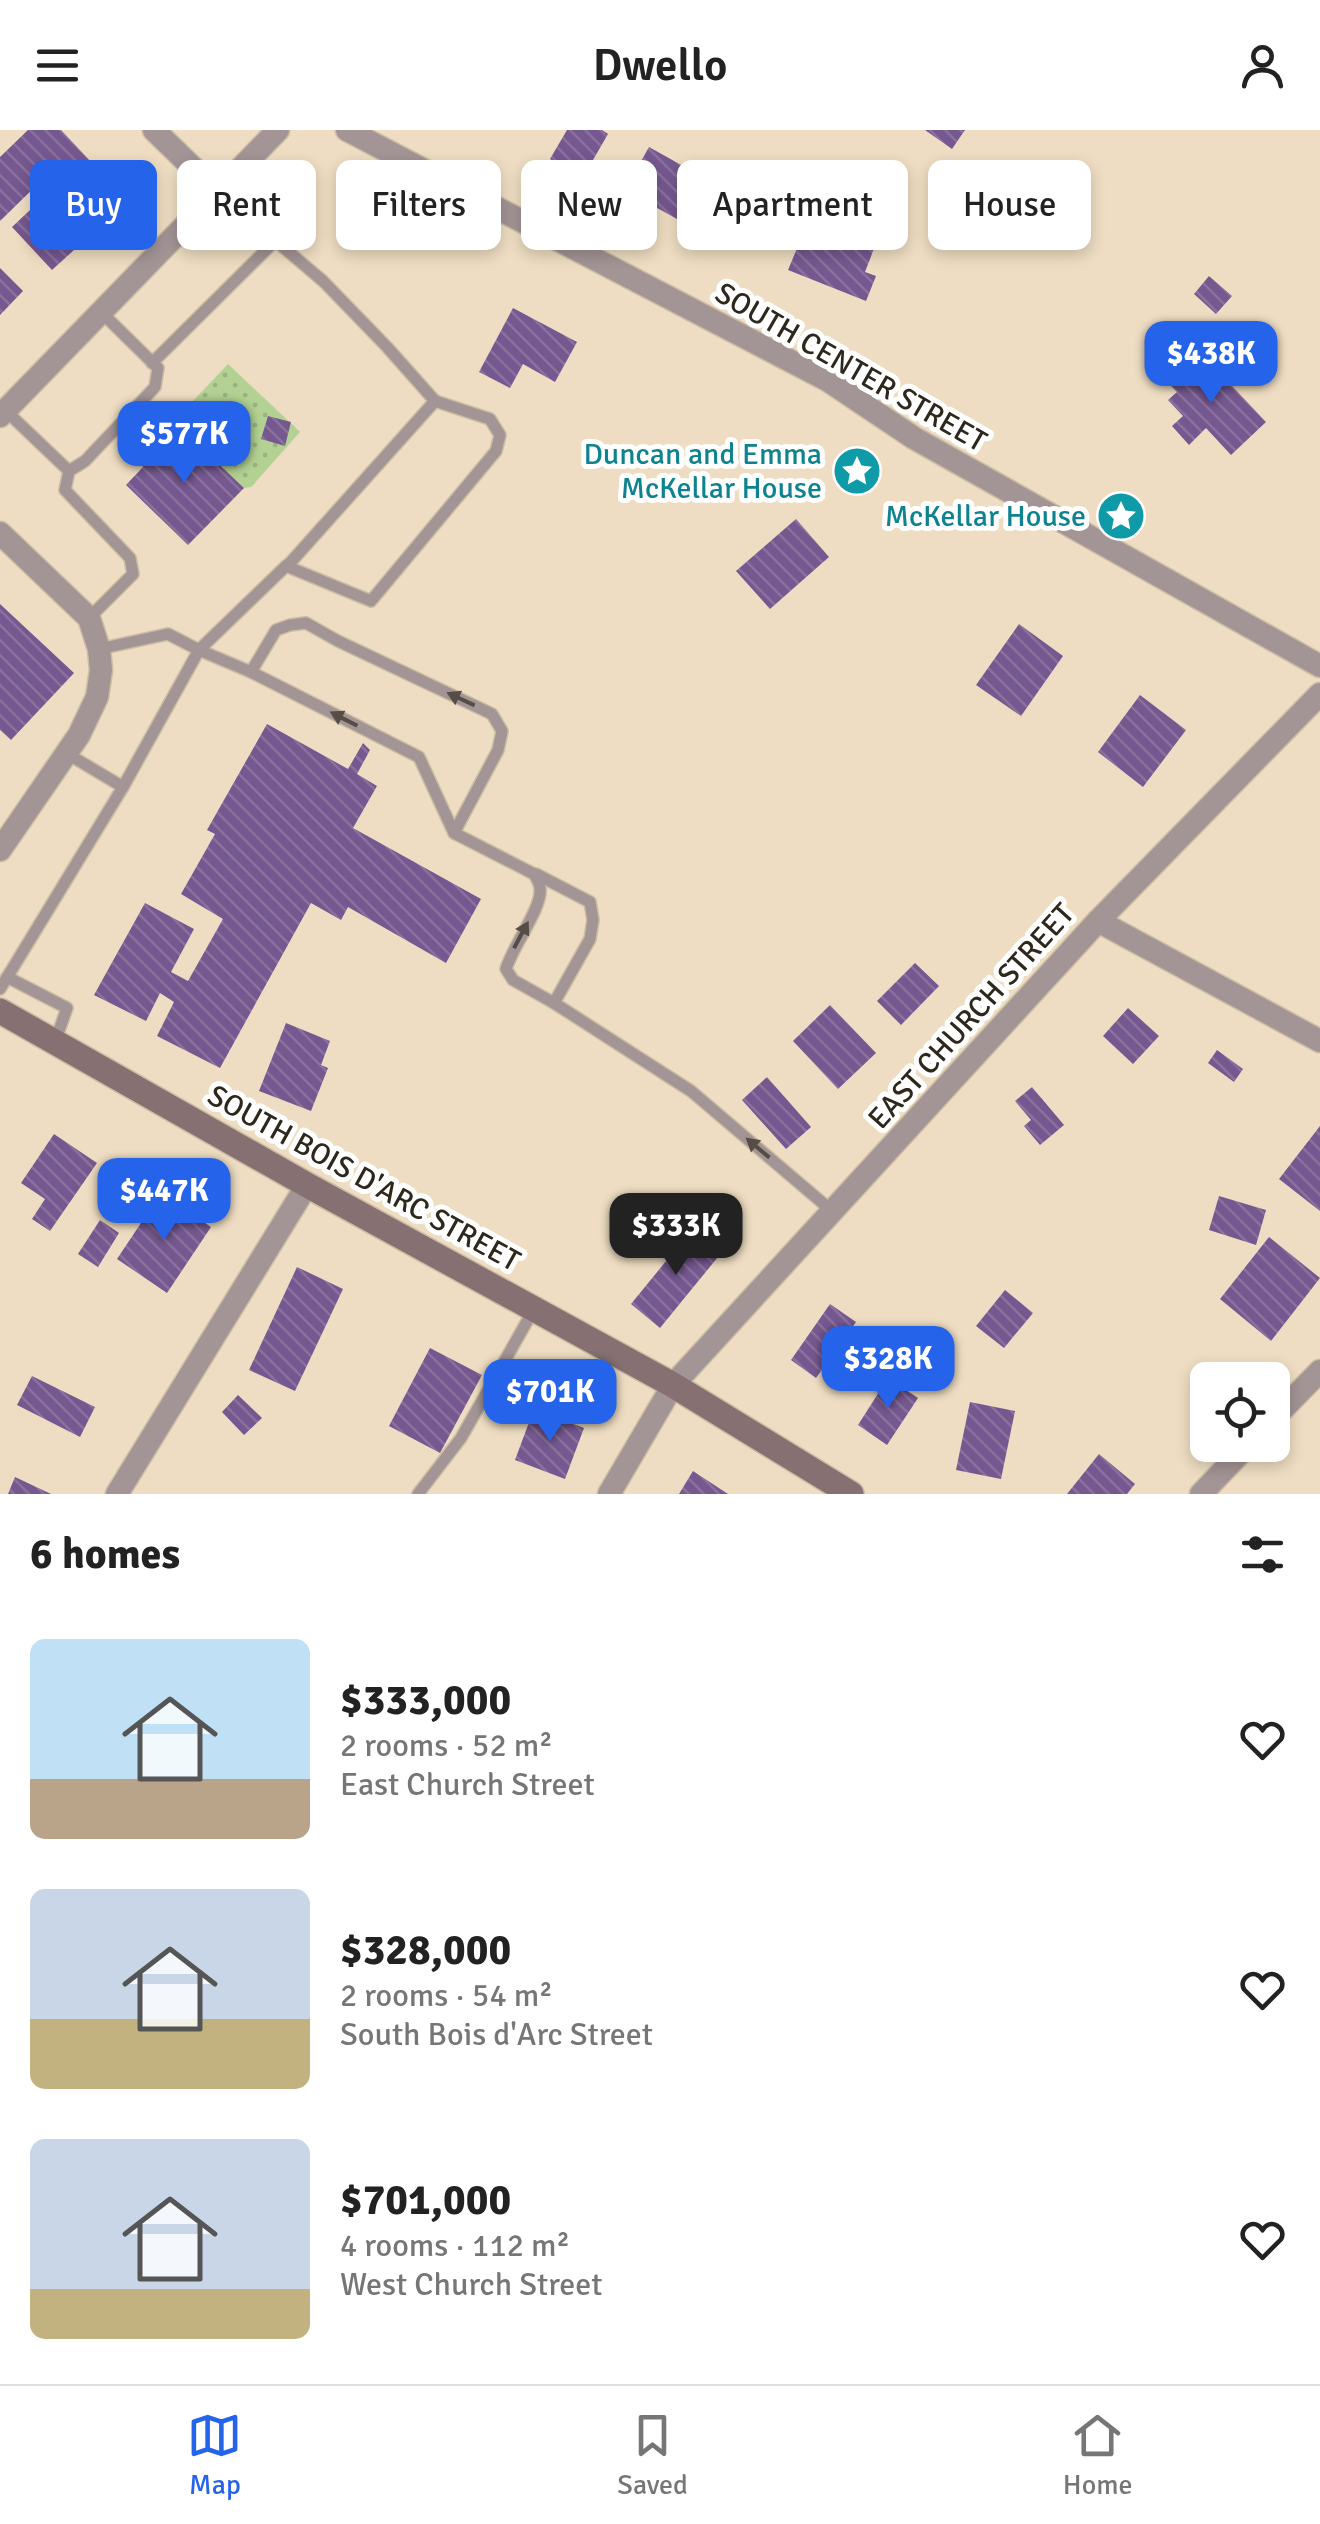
<!DOCTYPE html>
<meta charset="utf-8">
<style>
:root{--surface:#fff;--page:#f2f2f2;--text:#222;--muted:#767676;--line:#e0e0e0;--accent:#2563eb}
body{margin:0;font-family:Signika,sans-serif;background:var(--page);color:var(--text);height:100vh;display:flex;flex-direction:column;font-size:38px;white-space:nowrap}
*{box-sizing:border-box;margin:0}
p{font-size:32px;color:var(--muted)}
.icon{flex:none;width:55px;height:55px;fill:none;stroke:currentColor;stroke-width:2;stroke-linecap:round;stroke-linejoin:round}
.map{position:relative;height:1364px;overflow:hidden}
.drawer{display:flex;flex-direction:column;background:var(--surface);flex:1}
.drawer>*{flex:none}
.guide{position:absolute;left:30px;top:30px;width:1260px;height:90px;display:flex;gap:20px}
.tools{position:absolute;left:1190px;top:1232px;display:grid;gap:20px}
.tools a{display:grid;place-items:center;width:100px;height:100px;border-radius:15px;background:var(--surface);box-shadow:0 5px 15px #0003;font-size:50px}
.price{position:absolute;translate:-50% -85px;padding:0 22px;border-radius:20px;background:var(--accent);color:#fff;font-size:32px;line-height:65px;filter:drop-shadow(0 2px 5px #0008)}
.price::after{content:'';position:absolute;left:50%;top:60px;width:30px;height:22px;margin-left:-15px;background:inherit;clip-path:polygon(0 0,100% 0,50% 100%)}
.price.selected{background:#222;color:#fff}
ul{padding:0;list-style:none}
li{display:flex;align-items:center;gap:30px;height:250px;padding:0 30px}
li span{display:grid;place-items:center;flex:none;width:280px;height:200px;border-radius:15px;color:#555}
li>.icon{margin-inline-start:auto}
span .icon{width:120px;height:120px;fill:#fffc;stroke-width:1}
li b{font-size:42px}
h2{display:flex;justify-content:space-between;align-items:center;height:120px;padding:0 30px;font-size:42px}
.tag{padding:0 35px;border-radius:15px;background:var(--surface);box-shadow:0 5px 15px #0003;font-size:35px;line-height:90px}
.tag.selected{background:var(--accent);color:#fff}
header{display:flex;justify-content:space-between;align-items:center;height:130px;padding:0 30px;background:var(--surface);font-size:45px;font-weight:600}
.tabs{display:flex;justify-content:space-around;align-items:center;height:140px;border-top:2px solid var(--line);background:var(--surface);font-size:28px;color:var(--muted)}
.tabs a{display:grid;justify-items:center;gap:5px}
.tabs .selected{color:var(--accent)}
.map>svg:first-child{display:block}
</style>
<header><svg class="icon" aria-label="menu" viewBox="0 0 24 24"><path d="M4 6h16M4 12h16M4 18h16"/></svg>Dwello<svg class="icon" aria-label="person" viewBox="0 0 24 24"><circle cx="12" cy="8" r="4"/><path d="M4 21q1-7 8-7t8 7"/></svg></header>
<div class="map">
<svg width="1320" height="1364" viewBox="0 0 1320 1364">
<defs>
<pattern id="park-dots" width="8" height="8" patternUnits="userSpaceOnUse" patternTransform="scale(2.5)"><rect width="8" height="8" fill="#b3d192"/><path d="M2 2h.1M6 6h.1" fill="none" stroke="#9ab37d" stroke-width="1.8" stroke-linecap="round"/></pattern>
<pattern id="building-back-hatch" width="6" height="6" patternUnits="userSpaceOnUse" patternTransform="scale(2.5)"><rect width="6" height="6" fill="#765891"/><path d="M-1 5l2 2M0 0l6 6M5-1l2 2" fill="none" stroke="#88729c"/></pattern>
</defs>
<rect width="100%" height="100%" fill="#eeddc2"/>
<polygon fill="url(#park-dots)" points="228,234 300,302 251,357 244,358 174,291"/>
<g fill="url(#building-back-hatch)">
<polygon points="28,0 61,0 128,71 93,106 41,51 0,91 0,27"/>
<polygon points="567,0 602,0 608,4 582,49 550,29"/>
<polygon points="925,0 965,0 952,19"/>
<polygon points="649,17 726,60 702,103 625,60"/>
<polygon points="45,66 85,110 52,140 12,97"/>
<polygon points="844,94 878,108 865,142 876,146 866,171 788,140 803,104 834,117"/>
<polygon points="0,138 23,161 0,185"/>
<polygon points="1209,146 1232,166 1216,184 1194,164"/>
<polygon points="513,178 577,212 555,252 523,234 510,258 479,242"/>
<polygon points="1199,221 1266,292 1231,325 1206,298 1189,315 1172,296 1183,286 1168,270 1177,262 1166,251"/>
<polygon points="268,286 291,292 285,316 261,309"/>
<polygon points="181,298 244,358 188,415 126,355 143,337 140,334 161,313 164,315"/>
<polygon points="796,389 829,427 770,479 736,441"/>
<polygon points="0,474 74,543 11,610 0,600"/>
<polygon points="1019,494 1063,526 1021,586 976,555"/>
<polygon points="1140,565 1186,600 1143,657 1098,622"/>
<polygon points="267,594 348,639 363,613 370,620 357,644 377,656 353,698 481,769 446,833 348,777 341,790 311,773 220,938 157,906 174,872 160,863 146,891 94,865 145,773 194,799 171,842 188,851 223,789 181,764 215,704 207,700"/>
<polygon points="915,833 939,856 901,895 877,871"/>
<polygon points="830,875 876,923 838,959 793,911"/>
<polygon points="1128,878 1159,906 1133,934 1103,906"/>
<polygon points="286,893 330,911 321,935 328,938 311,981 259,961"/>
<polygon points="1217,920 1243,939 1234,952 1208,933"/>
<polygon points="767,947 811,997 786,1019 742,970"/>
<polygon points="1032,957 1064,995 1040,1015 1024,996 1031,990 1015,971"/>
<polygon points="1320,996 1320,1081 1279,1049"/>
<polygon points="54,1004 97,1033 50,1101 32,1089 45,1069 21,1053"/>
<polygon points="161,1063 211,1097 167,1163 117,1129"/>
<polygon points="1219,1066 1266,1080 1256,1115 1209,1100"/>
<polygon points="100,1090 119,1103 98,1137 78,1124"/>
<polygon points="693,1098 722,1122 660,1198 631,1174"/>
<polygon points="1269,1107 1320,1148 1271,1211 1220,1169"/>
<polygon points="297,1137 343,1159 295,1261 249,1240"/>
<polygon points="1005,1160 1033,1183 1004,1218 976,1196"/>
<polygon points="830,1174 856,1192 816,1248 791,1230"/>
<polygon points="430,1218 482,1245 440,1323 389,1296"/>
<polygon points="32,1246 95,1277 80,1307 17,1275"/>
<polygon points="888,1248 918,1268 887,1315 858,1295"/>
<polygon points="238,1265 262,1288 244,1305 222,1282"/>
<polygon points="970,1272 1015,1281 1001,1349 956,1340"/>
<polygon points="534,1279 584,1298 565,1349 515,1330"/>
<polygon points="1099,1324 1135,1354 1127,1364 1067,1364"/>
<polygon points="693,1341 728,1364 679,1364"/>
<polygon points="15,1347 51,1364 8,1364"/>
</g>
<g fill="none" stroke-linecap="round" stroke-linejoin="round">
<g stroke="#cbbca4" stroke-width="14">
<g id="service">
<polyline points="218,62 323,151 387,217 435,271"/>
<polyline points="152,233 275,111"/>
<polyline points="5,280 69,341 85,331 155,257 158,238 101,182"/>
<polyline points="69,341 65,360 130,428 133,444 89,488"/>
<polyline points="99,519 168,504 199,520 251,542 419,627 454,703"/>
<path d="M 251,542 L 276,500 L 290,495 L 306,493 L 338,511 L 492,584 L 502,601 L 498,620 L 454,703 L 534,744 C 536,747 540,755 540,758 C 543,777 512,817 506,839 L 513,850 L 554,873"/>
<polyline points="123,657 199,520 286,436 290,433 435,271 490,289 500,305 496,321 371,471 286,436"/>
<polyline points="536,744 590,772 593,790 590,809 554,873 691,961 832,1081"/>
<polyline points="7,847 67,878 55,912"/>
<polyline points="0,859 123,657 66,623"/>
<polyline points="418,1364 461,1308 534,1179"/>
</g>
</g>
<g stroke="#cbbca4" stroke-width="25">
<g id="minor">
<polyline points="154,0 218,62"/>
<polyline points="347,0 829,251 914,308 1320,536"/>
<polyline points="0,286 278,0"/>
<polyline points="0,403 89,488 99,519 101,540 97,567 79,605 0,720"/>
<polyline points="1098,791 1320,911"/>
<polyline points="1272,1290 1320,1241"/>
<polyline points="117,1364 307,1055"/>
<polyline points="609,1364 673,1255 1098,791 1320,564"/>
<polyline points="1201,1364 1248,1315"/>
</g>
</g>
<g stroke="#cbbca4" stroke-width="28">
<polyline id="secondary" points="0,881 307,1055 673,1255 851,1364"/>
</g>
<use href="#service" stroke="#a39495" stroke-width="11"/>
<use href="#minor" stroke="#a39495" stroke-width="22"/>
<use href="#secondary" stroke="#867071" stroke-width="25"/>
</g>
<defs><path id="oneway-solid" d="M-6-.8H1V-3.2L6.5 0L1 3.2V.8H-6Z" transform="scale(2.5)"/></defs>
<g fill="#564d46">
<use href="#oneway-solid" transform="translate(461 569) rotate(-155)"/>
<use href="#oneway-solid" transform="translate(344 589) rotate(-153)"/>
<use href="#oneway-solid" transform="translate(521 805) rotate(-62)"/>
<use href="#oneway-solid" transform="translate(758 1018) rotate(-140)"/>
</g>
<defs>
<g id="sight-disc" transform="scale(2.5)"><circle r="9.5" fill="#0f9aa8" stroke="#fff"/><path d="M0-6L1.8-2.2L6-1.7L2.9 1.2L3.7 5.4L0 3.3L-3.7 5.4L-2.9 1.2L-6-1.7L-1.8-2.2Z" fill="#fff"/></g>
</defs>
<g fill-rule="evenodd">
<use href="#sight-disc" x="857" y="341"/>
<use href="#sight-disc" x="1121" y="386"/>
</g>
<g text-anchor="middle" stroke-width="10" stroke-linejoin="round" paint-order="stroke">
<g font-size="30" fill="#2d271c" stroke="#fff">
<text transform="translate(851 237) rotate(30)" y="10">SOUTH CENTER STREET</text>
<text transform="translate(971 886) rotate(-48)" y="10">EAST CHURCH STREET</text>
<text transform="translate(364 1048) rotate(29)" y="10">SOUTH BOIS D'ARC STREET</text>
</g>
<g font-size="30" fill="#0d838f" stroke="#fff" text-anchor="end">
<text x="822" y="334">Duncan and Emma<tspan x="822" dy="34">McKellar House</tspan></text>
<text x="1086" y="396">McKellar House</text>
</g>
</g>
</svg>
<div class="tools">
<a><svg class="icon" aria-label="locate" viewBox="0 0 24 24"><circle cx="12" cy="12" r="6"/><path d="M12 2v4M12 18v4M2 12h4M18 12h4"/></svg></a>
</div>
<b class="price" style="left:1211px;top:276px">$438K</b>
<b class="price" style="left:184px;top:356px">$577K</b>
<b class="price" style="left:164px;top:1113px">$447K</b>
<b class="price selected" style="left:676px;top:1148px">$333K</b>
<b class="price" style="left:888px;top:1281px">$328K</b>
<b class="price" style="left:550px;top:1314px">$701K</b>
<div class="guide">
<a class="tag selected">Buy</a>
<a class="tag">Rent</a>
<a class="tag">Filters</a>
<a class="tag">New</a>
<a class="tag">Apartment</a>
<a class="tag">House</a>
</div>
</div>
<section class="drawer">
<h2>6 homes<svg class="icon" aria-label="filters" viewBox="0 0 24 24"><path d="M4 7h16M4 17h16"/><circle cx="9" cy="7" r="2"/><circle cx="15" cy="17" r="2"/></svg></h2>
<ul>
<li><span style="background:linear-gradient(#bfe0f5 70%,#b9a48a 0)"><svg class="icon" aria-label="home" viewBox="0 0 24 24"><path d="M3 11l9-7 9 7M6 9v11h12V9"/></svg></span><div><b>$333,000</b><p>2 rooms · 52 m²</p><p>East Church Street</p></div><svg class="icon" aria-label="heart" viewBox="0 0 24 24"><path d="M12 20l-8-8c-3-5 5-10 8-4 3-6 11-1 8 4z"/></svg></li>
<li><span style="background:linear-gradient(#c9d6e8 65%,#c2b280 0)"><svg class="icon" aria-label="home" viewBox="0 0 24 24"><path d="M3 11l9-7 9 7M6 9v11h12V9"/></svg></span><div><b>$328,000</b><p>2 rooms · 54 m²</p><p>South Bois d'Arc Street</p></div><svg class="icon" aria-label="heart" viewBox="0 0 24 24"><path d="M12 20l-8-8c-3-5 5-10 8-4 3-6 11-1 8 4z"/></svg></li>
<li><span style="background:linear-gradient(#c9d6e8 75%,#c2b280 0)"><svg class="icon" aria-label="home" viewBox="0 0 24 24"><path d="M3 11l9-7 9 7M6 9v11h12V9"/></svg></span><div><b>$701,000</b><p>4 rooms · 112 m²</p><p>West Church Street</p></div><svg class="icon" aria-label="heart" viewBox="0 0 24 24"><path d="M12 20l-8-8c-3-5 5-10 8-4 3-6 11-1 8 4z"/></svg></li>
</ul>
</section>
<nav class="tabs">
<a class="selected"><svg class="icon" aria-label="map" viewBox="0 0 24 24"><path d="M3 6l6-2 6 2 6-2v14l-6 2-6-2-6 2zM9 4v14M15 6v14"/></svg>Map</a>
<a><svg class="icon" aria-label="saved" viewBox="0 0 24 24"><path d="M7 4h10v16l-5-4-5 4z"/></svg>Saved</a>
<a><svg class="icon" aria-label="home" viewBox="0 0 24 24"><path d="M3 11l9-7 9 7M6 9v11h12V9"/></svg>Home</a>
</nav>
